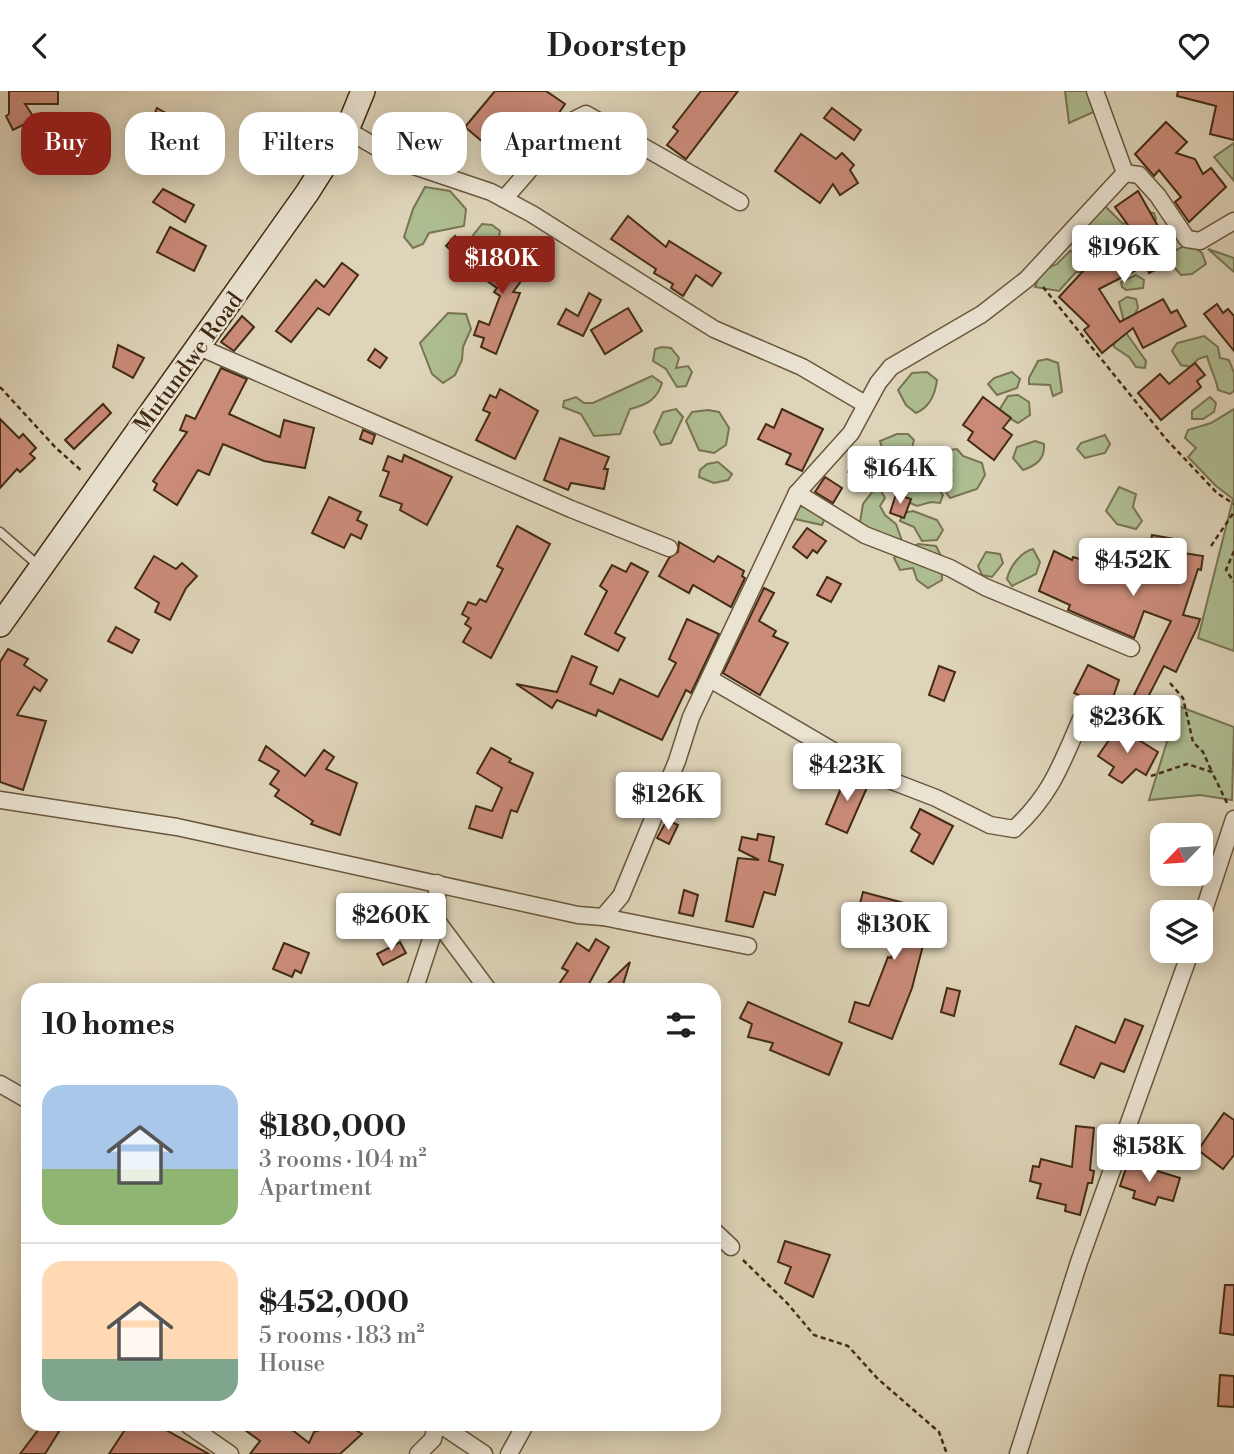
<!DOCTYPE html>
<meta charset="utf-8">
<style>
:root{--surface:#fff;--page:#f2f2f2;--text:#202124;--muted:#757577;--line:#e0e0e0;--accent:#8f2418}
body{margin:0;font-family:"Libre Bodoni",serif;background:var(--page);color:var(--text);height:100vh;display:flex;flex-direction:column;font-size:26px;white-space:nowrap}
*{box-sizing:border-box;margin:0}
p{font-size:23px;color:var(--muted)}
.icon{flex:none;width:38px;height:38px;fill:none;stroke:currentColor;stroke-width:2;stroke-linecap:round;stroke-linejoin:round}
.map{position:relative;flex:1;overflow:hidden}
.sheet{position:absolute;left:21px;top:892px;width:700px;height:448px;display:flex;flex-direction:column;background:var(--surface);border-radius:21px;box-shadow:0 4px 18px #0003}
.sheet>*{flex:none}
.hud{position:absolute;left:21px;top:21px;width:700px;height:63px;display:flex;gap:14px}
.needle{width:46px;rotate:245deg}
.buttons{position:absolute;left:1150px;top:732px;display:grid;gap:14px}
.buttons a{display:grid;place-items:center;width:63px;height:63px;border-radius:14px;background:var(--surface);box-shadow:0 4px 18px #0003;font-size:35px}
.price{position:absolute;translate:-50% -60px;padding:0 16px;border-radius:7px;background:#fff;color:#222;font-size:23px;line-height:46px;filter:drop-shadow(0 2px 4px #0008)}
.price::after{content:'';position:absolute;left:50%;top:42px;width:21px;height:16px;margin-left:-10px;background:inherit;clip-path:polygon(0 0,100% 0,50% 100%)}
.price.on{background:var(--accent);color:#fff}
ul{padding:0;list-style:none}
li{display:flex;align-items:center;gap:21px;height:175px;padding:0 21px}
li+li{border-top:2px solid var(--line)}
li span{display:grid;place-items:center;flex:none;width:196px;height:140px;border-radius:21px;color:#555}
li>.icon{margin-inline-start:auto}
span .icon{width:84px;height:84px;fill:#fffc;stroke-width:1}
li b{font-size:30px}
h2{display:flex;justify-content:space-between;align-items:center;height:84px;padding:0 21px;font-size:30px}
.pill{padding:0 24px;border-radius:21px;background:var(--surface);box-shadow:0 4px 18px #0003;font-size:24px;line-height:63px}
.pill.on{background:var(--accent);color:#fff}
header{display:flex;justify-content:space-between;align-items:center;height:91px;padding:0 21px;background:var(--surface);font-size:32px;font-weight:600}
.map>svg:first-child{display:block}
</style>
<header><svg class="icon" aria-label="back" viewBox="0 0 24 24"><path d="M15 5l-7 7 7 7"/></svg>Doorstep<svg class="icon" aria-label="heart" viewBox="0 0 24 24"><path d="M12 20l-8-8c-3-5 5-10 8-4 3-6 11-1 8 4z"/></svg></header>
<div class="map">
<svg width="1234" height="1363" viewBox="0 0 1234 1363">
<rect width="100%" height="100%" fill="#ded4b9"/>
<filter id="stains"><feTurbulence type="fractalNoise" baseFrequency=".00286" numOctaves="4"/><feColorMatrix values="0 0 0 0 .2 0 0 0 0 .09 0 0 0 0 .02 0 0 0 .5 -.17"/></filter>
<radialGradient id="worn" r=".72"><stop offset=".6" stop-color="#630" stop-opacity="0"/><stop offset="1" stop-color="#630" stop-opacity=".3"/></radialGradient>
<g fill="#aebd91" stroke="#787452" stroke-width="2">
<polygon points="1065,0 1092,0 1098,19 1069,32"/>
<polygon points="1234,52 1234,90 1214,66"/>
<polygon points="425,96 450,100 466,118 464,135 429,142 423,153 413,157 404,146 413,118"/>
<polygon points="1105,115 1123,133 1144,120 1154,122 1156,128 1145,135 1136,149 1107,145 1098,150 1077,142"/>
<polygon points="482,133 492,134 500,140 498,153 480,177 467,175 471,147"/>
<polygon points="1190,152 1202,162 1206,173 1192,183 1181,184 1174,176 1174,160"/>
<polygon points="1208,158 1234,167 1234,181"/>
<polygon points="1070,160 1081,162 1092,172 1093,181 1076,181 1059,200 1035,196 1041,180 1057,173"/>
<polygon points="1136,184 1144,189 1143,197 1126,199 1122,196 1121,191"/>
<polygon points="1127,206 1136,208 1138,216 1133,229 1124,231 1119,211"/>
<polygon points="448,222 466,223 471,238 463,256 462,269 455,284 443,292 432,283 420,252"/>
<polygon points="1124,239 1146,270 1145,277 1136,276 1129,266 1114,256 1114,244"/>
<path d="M 1204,245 L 1218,256 L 1220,267 L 1229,269 L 1234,282 L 1234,300 L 1230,303 L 1218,299 C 1216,286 1210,278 1207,265 L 1198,268 L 1191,276 L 1181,274 L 1172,260 L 1177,252 Z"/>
<polygon points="662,256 671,257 679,267 676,277 688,275 692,281 686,295 677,296 666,278 653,270 655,258"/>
<polygon points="1047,268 1058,272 1062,301 1053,305 1050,294 1029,293 1029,287 1038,270"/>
<path d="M 927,281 L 937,289 C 935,304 930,316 916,322 L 906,314 L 898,299 L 912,282 Z"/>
<polygon points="1012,281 1020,288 1017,297 997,304 988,293 994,287"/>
<path d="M 652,285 L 662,292 C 657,309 646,314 630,318 L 620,343 L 594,345 L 581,323 L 563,316 L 564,310 L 576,306 L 584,312 L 593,312 Z"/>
<polygon points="1018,304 1029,311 1030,324 1018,332 998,321 1008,305"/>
<polygon points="1210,306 1216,312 1214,321 1203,328 1192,328 1192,320"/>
<polygon points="676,318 683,326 671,352 661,354 654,341 663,321"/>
<polygon points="1234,318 1234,560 1198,547 1233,408 1216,395 1188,366 1196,357 1185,347 1188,339 1211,332"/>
<polygon points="708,319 719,321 729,337 726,354 714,362 699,359 686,330 692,321"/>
<polygon points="897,343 908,343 914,349 911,361 899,366 883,360 880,350"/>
<polygon points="1105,344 1110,353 1105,362 1085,367 1077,358 1081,352"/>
<path d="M 1035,350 L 1044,353 C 1045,368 1037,374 1023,379 L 1013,367 L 1017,356 Z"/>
<polygon points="957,358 963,365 982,372 985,384 977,398 950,407 946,401 952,379 945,369 949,359"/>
<polygon points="718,371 732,383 728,389 714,392 699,386 700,379 707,373"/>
<polygon points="908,387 929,398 938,398 943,404 940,412 931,411 917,415 905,410 896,395 898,389"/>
<polygon points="1119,396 1136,403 1133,416 1142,430 1136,438 1117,433 1106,420"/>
<polygon points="873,400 881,400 885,407 880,415 885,424 896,433 902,450 872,455 858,443 863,413"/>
<polygon points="799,415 810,417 825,427 822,434 795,428 792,423"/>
<polygon points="913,420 937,429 943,439 937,449 922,450 914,436 900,430 903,422"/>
<polygon points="1091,449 1098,452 1101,461 1108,465 1112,472 1093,478 1083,469 1085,453"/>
<polygon points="918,453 936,455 941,465 942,489 928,497 917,489 913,477 900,479 894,467"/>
<path d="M 1033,458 L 1040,471 L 1036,483 L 1012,495 L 1007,488 C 1010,475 1021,461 1033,458 Z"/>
<polygon points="986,461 1000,463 1003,472 992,486 982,484 978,475"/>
<polygon points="1178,615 1234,636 1232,709 1200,704 1149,709"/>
</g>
<g fill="#ca8b79" stroke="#432c13" stroke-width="2">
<polygon points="9,0 58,0 58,13 25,13 35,28 13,39 6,25 9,23"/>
<polygon points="495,0 546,0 565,13 550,35 537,26 520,51 527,56 511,75 465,36"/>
<polygon points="701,0 738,0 686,68 667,54 678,40 673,36"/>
<polygon points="1178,0 1234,0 1234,49 1210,43 1216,15 1177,5"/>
<polygon points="157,17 189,35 185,43 199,34 222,71 184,46 183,48 150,34"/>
<polygon points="832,17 861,39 854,49 824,27"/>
<polygon points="1166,31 1187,51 1176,62 1195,68 1203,83 1211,77 1226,96 1189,131 1175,111 1181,106 1159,79 1154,85 1135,63"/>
<polygon points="801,43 836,68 842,62 854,74 850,79 858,92 840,104 833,93 820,112 775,80"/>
<polygon points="163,98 194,114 185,131 153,111"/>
<polygon points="1138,100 1167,151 1160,154 1169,172 1149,182 1146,174 1099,198 1120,231 1163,208 1171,222 1177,219 1186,235 1143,257 1133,237 1102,262 1084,239 1089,235 1059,206 1098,164 1101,171 1140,151 1115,116"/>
<polygon points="628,125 666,156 669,150 721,182 712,195 696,184 683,205 671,197 673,193 654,182 656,178 611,148"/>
<polygon points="170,136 206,155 194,180 157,161"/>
<polygon points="455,145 469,158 460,167 446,155"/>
<polygon points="502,155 531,177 513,201 520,202 496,263 481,256 484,247 474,244 479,230 489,234 500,205 494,201 497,197 480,185"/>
<polygon points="342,172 358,184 329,224 318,217 291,251 276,240 316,189 324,196"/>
<polygon points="589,202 601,209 583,245 558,233 566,218 578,225"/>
<polygon points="1217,213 1223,222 1228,218 1234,225 1234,260 1204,223"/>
<polygon points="628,217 642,240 605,263 591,239"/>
<polygon points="242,225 254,236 234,260 221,251"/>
<polygon points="118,254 144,267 133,287 113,276"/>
<polygon points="375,258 387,267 380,277 368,269"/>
<polygon points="1195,272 1205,284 1197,290 1201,296 1161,329 1138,302 1160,283 1169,293"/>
<polygon points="221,277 247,288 229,323 280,346 284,329 314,337 305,377 264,370 223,353 209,384 198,379 177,414 154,399 157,393 153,390 187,341 180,339 186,324 195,328"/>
<polygon points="500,298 538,320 515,368 476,349 490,322 483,319 490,304 496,307"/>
<polygon points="983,306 1011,327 1003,337 1012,344 994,369 968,349 973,341 963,334"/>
<polygon points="103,313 111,322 74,358 65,349"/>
<polygon points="782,318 823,338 802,380 786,373 791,363 758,348 766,333 774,337"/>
<polygon points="0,328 19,347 23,343 36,357 30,363 35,367 20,381 17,378 0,397"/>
<polygon points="363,339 375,344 372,353 360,348"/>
<polygon points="560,347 609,366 604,378 608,378 604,398 571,392 568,399 544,389"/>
<polygon points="857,360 878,371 869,390 848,381"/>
<polygon points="404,364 452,386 427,434 400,419 402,413 380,405 389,381 383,379 388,365 402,371"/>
<polygon points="825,386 842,397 833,412 815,401"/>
<polygon points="896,403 911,408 904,427 890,422"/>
<polygon points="329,406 361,421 357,429 367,434 361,448 351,443 344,457 312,442"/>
<polygon points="517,435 550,453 491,567 463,551 471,537 465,533 469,527 462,523 468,511 476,514 480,508 486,511 503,478 497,475"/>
<polygon points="807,437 826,450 817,462 813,459 807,467 793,456"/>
<polygon points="1152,444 1180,449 1177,461 1203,465 1201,479 1198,478 1183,524 1200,528 1197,537 1176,581 1164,575 1146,610 1134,604 1171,530 1144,520 1134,547 1068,519 1070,514 1039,500 1054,460 1072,469 1073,466 1087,470 1119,484 1122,469 1147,474"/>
<polygon points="679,451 714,471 718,465 744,480 742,485 745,487 731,516 693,494 689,502 659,485 669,467 678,461"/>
<polygon points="154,465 176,478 182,472 197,485 186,497 170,529 155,521 159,512 135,497"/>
<polygon points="631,472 648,481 615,542 625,547 618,560 585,543 607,500 600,495 612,474 626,481"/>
<polygon points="827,486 841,493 831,511 817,504"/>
<polygon points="764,497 774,502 759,530 776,540 773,545 788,552 760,604 723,582"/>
<polygon points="687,528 719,543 691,602 686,599 662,649 598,619 596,625 557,609 552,617 516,593 557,601 572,565 597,576 590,593 613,603 620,588 658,606 676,572 669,568"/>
<polygon points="116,536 139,549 132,562 108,550"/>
<polygon points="8,558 28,568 24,574 47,589 40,600 34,596 17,624 46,630 23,699 0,691 0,571"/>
<polygon points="1088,574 1119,589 1109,618 1074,602"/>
<polygon points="939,575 955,581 944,610 929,604"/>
<polygon points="1118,636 1158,661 1146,684 1136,678 1122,692 1109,684 1114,676 1098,665"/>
<polygon points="266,655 305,685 324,659 334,666 326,678 357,692 340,744 311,733 313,730 275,705 279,699 270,693 279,680 259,669"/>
<polygon points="491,657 511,668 509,671 533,682 517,721 511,719 502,747 469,737 476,715 492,720 502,697 477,682"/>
<polygon points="847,683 869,692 847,742 826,733"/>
<polygon points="920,718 953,735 933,773 911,760 920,743 911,737"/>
<polygon points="667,729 678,734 669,753 657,747"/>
<polygon points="758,743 774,746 769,770 783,774 775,804 764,801 753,836 726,830 738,767 759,769 739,759 742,746 757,749"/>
<polygon points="684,799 698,804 693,825 679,822"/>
<polygon points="863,801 941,822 937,838 928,835 912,897 892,948 849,931 855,911 869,915 888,866 891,867 899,835 857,824"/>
<polygon points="596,848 609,856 585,900 554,900 568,880 562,877 577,852 589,860"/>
<polygon points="400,851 406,862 383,874 377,863"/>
<polygon points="284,852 309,862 301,882 295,879 292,886 273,878"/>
<polygon points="630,871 621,900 600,900"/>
<polygon points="947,897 960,900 954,925 941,921"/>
<polygon points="748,911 842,952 829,984 770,959 773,952 748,946 752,933 740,927"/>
<polygon points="1125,928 1143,935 1124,981 1101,972 1094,987 1060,973 1076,935 1115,952"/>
<polygon points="1224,1022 1234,1029 1234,1064 1223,1078 1198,1059"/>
<polygon points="1076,1035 1094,1037 1090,1079 1094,1080 1092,1092 1088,1092 1080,1124 1065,1120 1066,1114 1037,1107 1041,1093 1030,1090 1033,1075 1039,1076 1041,1068 1072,1076"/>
<polygon points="1128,1071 1180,1087 1173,1110 1158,1106 1155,1114 1133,1107 1135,1100 1120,1095"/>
<polygon points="785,1150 830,1164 813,1206 785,1192 791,1176 778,1171"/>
<polygon points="1225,1194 1234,1194 1234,1244 1220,1242"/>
<polygon points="1220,1284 1234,1285 1234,1316 1218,1315"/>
<polygon points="42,1334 63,1334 45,1363 20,1363"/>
<polygon points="128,1334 157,1334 209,1363 109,1363"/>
<polygon points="238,1334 286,1334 309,1352 314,1341 334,1334 348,1334 362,1343 340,1363 250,1363 260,1350"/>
</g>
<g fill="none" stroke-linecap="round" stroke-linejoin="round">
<g stroke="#6a563c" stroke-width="11">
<polyline id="lane" points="0,441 39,475"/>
</g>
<g stroke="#6a563c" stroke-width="19">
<g id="street">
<polyline points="1095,0 1125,82 1139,84 1158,105 1187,148 1200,150 1234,130"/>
<polyline points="347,39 402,71 491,101 532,123 714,238 802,276 865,313"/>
<polyline points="504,108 572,30 586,23 740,111"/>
<polyline points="199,256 571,418 669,457"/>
<polyline points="797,402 865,444 950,477 985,496 1131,557"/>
<path d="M 710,588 L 871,682 L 936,707 L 990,734 L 1014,738 C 1051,704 1061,674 1081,628"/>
<polyline points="0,709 177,736 578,824 603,826 621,805 677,670 691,626 797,402 851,342 878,292 891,276 982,223 1027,188 1125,82"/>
<polyline points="603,826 748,855"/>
<polyline points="437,830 489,900"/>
<polyline points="1200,831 1234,728"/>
<polyline points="414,900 437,830 437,792"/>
<polyline points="0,993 28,1009"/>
<polyline points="714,1140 731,1156"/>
<polyline points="188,1334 230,1363"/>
<polyline points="441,1334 484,1363"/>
<polyline points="418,1363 433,1348 436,1334"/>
<polyline points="509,1363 525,1334"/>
<polyline points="1018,1363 1079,1171 1191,859"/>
</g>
</g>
<g stroke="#432c13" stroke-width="26">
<polyline id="secondary" points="0,534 307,102 347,39 363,0"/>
</g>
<g stroke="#432c13" stroke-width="2.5" stroke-dasharray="5 3.5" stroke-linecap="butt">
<polyline points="1043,196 1166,348 1217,402 1234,413"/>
<polyline points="0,296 56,357 83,381"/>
<polyline points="1211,455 1234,421"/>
<polyline points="1234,460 1226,479 1234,491"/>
<polyline points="1170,592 1183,607 1193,651 1203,661 1212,681"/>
<polyline points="1151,685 1187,673 1212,681 1228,714"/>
<polyline points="743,1169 787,1212 814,1244 848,1255 878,1288 939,1341 947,1363"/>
</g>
<use href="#lane" stroke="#eae3d2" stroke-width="8"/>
<use href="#street" stroke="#eae3d2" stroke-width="16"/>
<use href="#secondary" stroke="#eae3d2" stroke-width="23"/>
</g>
<g text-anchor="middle" stroke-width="5" stroke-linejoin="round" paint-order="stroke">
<g font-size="23" fill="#432c13" stroke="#eae3d2">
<text transform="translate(188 271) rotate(-54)" y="8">Mutundwe Road</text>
</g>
</g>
<rect width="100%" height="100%" filter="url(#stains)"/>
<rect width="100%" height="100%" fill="url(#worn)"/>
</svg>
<div class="buttons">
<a><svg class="needle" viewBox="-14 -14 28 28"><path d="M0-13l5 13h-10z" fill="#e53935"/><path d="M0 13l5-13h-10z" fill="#757577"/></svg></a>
<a><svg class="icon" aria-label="layers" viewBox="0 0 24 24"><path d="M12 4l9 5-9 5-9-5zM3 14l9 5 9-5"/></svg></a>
</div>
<b class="price" style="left:1124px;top:194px">$196K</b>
<b class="price on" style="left:502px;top:205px">$180K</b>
<b class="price" style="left:900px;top:415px">$164K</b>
<b class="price" style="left:1133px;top:507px">$452K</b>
<b class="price" style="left:1127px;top:664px">$236K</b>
<b class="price" style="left:847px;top:712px">$423K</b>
<b class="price" style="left:668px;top:741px">$126K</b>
<b class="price" style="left:391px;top:862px">$260K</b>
<b class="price" style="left:894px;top:871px">$130K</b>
<b class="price" style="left:1149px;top:1093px">$158K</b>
<div class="hud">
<a class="pill on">Buy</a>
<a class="pill">Rent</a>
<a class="pill">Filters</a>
<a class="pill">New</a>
<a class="pill">Apartment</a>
</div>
<section class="sheet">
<h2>10 homes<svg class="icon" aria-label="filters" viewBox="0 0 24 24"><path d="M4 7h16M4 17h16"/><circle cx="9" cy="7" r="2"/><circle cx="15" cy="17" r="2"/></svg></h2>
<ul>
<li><span style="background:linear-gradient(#a9c7e8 60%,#8fb573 0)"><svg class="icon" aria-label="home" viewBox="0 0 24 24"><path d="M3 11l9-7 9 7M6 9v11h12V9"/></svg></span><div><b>$180,000</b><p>3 rooms · 104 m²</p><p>Apartment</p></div></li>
<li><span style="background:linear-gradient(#ffd9b3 70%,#7fa58c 0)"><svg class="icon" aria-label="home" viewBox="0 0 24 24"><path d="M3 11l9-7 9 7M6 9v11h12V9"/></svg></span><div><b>$452,000</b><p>5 rooms · 183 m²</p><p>House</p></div></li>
</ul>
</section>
</div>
